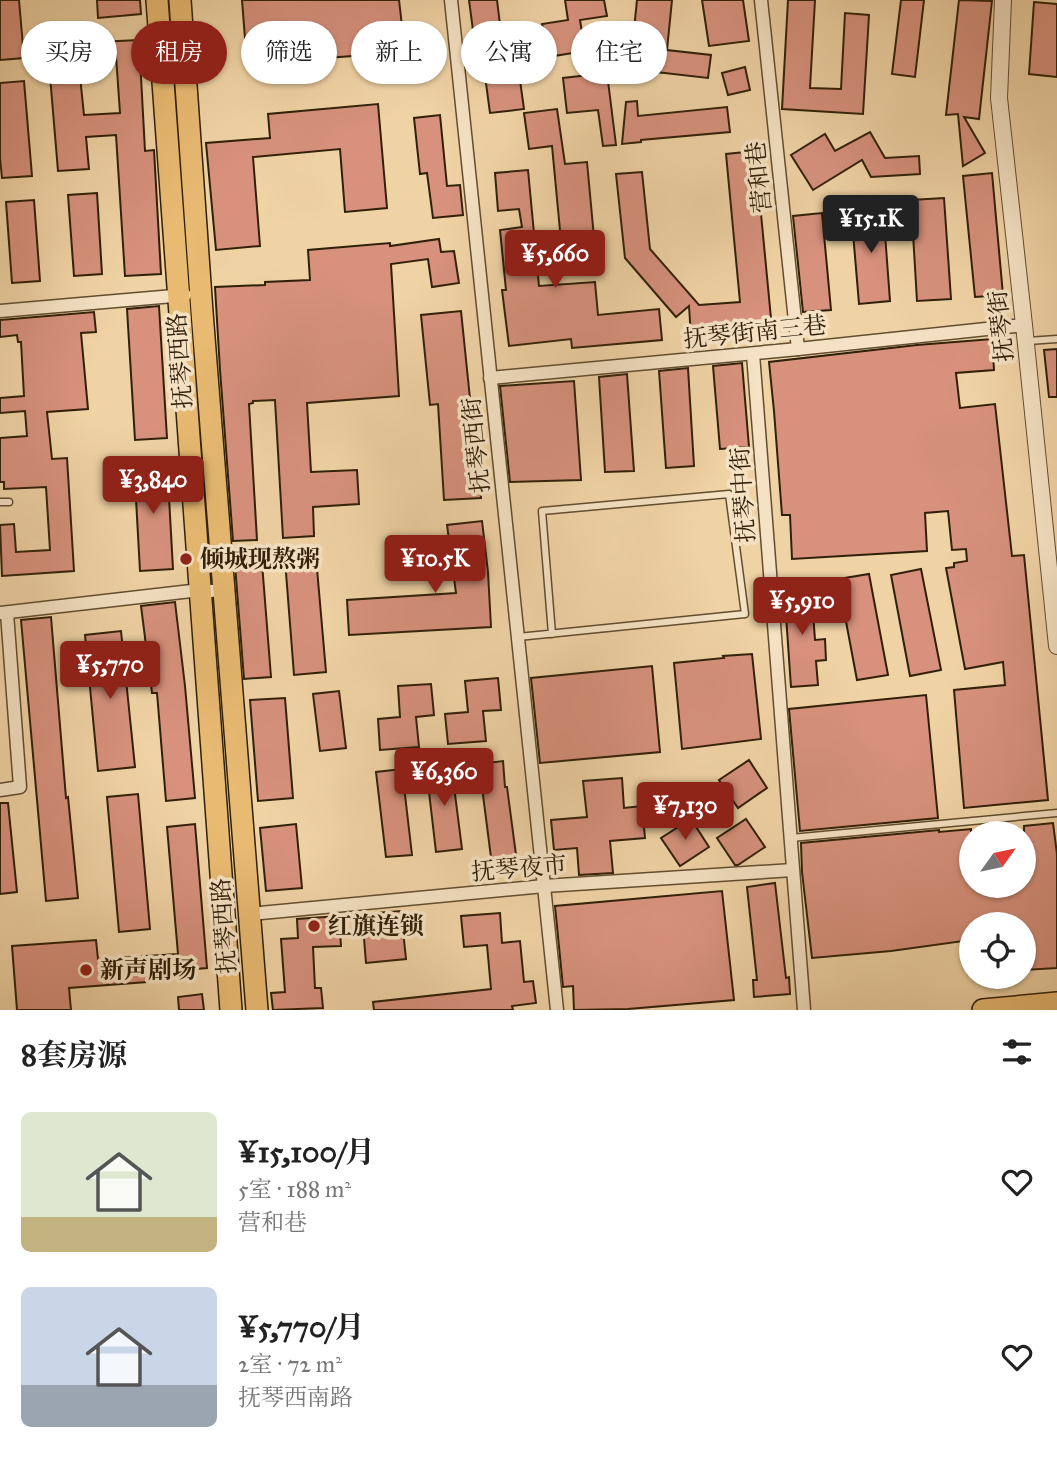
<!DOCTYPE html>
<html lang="zh">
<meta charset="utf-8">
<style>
:root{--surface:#fff;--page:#f6f6f6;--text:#222;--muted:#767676;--accent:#8f2418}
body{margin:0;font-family:"IM FELL Great Primer","Noto Serif SC",serif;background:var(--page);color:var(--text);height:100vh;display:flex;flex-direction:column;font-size:26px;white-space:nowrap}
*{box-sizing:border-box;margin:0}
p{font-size:23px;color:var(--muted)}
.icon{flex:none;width:38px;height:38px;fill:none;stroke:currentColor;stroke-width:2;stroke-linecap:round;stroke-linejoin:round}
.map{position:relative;height:1010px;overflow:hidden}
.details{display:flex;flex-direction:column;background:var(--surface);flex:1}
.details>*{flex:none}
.top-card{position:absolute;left:21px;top:21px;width:700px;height:63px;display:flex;gap:14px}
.needle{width:46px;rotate:57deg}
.controls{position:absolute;left:959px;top:821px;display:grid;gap:14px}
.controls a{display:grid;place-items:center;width:77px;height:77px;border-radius:50%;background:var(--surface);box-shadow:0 2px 5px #0004;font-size:35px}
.price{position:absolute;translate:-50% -60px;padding:0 16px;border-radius:7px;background:var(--accent);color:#fff;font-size:23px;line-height:46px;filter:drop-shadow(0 2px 4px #0008)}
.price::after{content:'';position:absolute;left:50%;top:42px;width:21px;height:16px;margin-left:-10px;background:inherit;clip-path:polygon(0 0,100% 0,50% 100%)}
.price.selected{background:#222;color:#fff}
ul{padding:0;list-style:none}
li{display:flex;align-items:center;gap:21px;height:175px;padding:0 21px}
li span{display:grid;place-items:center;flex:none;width:196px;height:140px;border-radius:10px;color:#555}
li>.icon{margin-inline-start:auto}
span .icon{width:84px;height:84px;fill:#fffc;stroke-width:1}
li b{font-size:30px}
h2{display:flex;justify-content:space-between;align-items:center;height:84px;padding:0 21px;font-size:30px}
.chip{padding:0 24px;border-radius:32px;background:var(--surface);box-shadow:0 2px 5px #0004;font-size:24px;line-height:63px}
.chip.selected{background:var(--accent);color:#fff}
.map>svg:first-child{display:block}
</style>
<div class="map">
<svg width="1057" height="1010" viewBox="0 0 1057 1010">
<rect width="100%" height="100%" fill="#f0d3a5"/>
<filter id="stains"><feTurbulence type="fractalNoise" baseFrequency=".00286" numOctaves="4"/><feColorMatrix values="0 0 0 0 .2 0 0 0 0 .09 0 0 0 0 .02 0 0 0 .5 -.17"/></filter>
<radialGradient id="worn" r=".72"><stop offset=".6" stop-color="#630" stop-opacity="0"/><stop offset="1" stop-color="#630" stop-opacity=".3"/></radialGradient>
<g fill="#d7917d" stroke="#312009" stroke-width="2" fill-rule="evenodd">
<polygon points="0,0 19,0 24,58 0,60"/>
<polygon points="97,0 140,0 141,14 98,18"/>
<polygon points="242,0 399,0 405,52 247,64"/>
<polygon points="469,0 497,0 506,74 519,73 524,109 490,113 483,61 477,61"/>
<polygon points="565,0 604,0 607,16 580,20 585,51 548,57 542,24 568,20"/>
<polygon points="637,0 672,0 667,50 711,55 708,78 630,69"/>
<polygon points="702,0 743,0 749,41 709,46"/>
<polygon points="788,0 815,0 810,88 841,89 845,13 869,15 863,114 782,109"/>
<polygon points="901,0 924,0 915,77 892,74"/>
<polygon points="959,0 992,1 979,119 964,117 985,153 963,166 958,114 946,115"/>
<polygon points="1034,2 1057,4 1057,77 1029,74"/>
<path d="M 139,40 L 145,151 L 154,150 L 161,274 L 125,276 L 116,135 L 86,137 L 89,169 L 58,171 L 50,76 L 55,76 L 53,44 ZM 116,56 L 120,113 L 84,115 L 78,57 Z"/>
<polygon points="745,67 750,90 728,95 722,73"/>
<polygon points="607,73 616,145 603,146 598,110 567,113 563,78"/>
<polygon points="24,81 32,176 2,178 0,158 0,83"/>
<polygon points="637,101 638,116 727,107 730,132 641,140 641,142 622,144 626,102"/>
<polygon points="378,104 387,208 345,212 340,149 253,157 260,246 216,250 206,143 270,138 268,114"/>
<polygon points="557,109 565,164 587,162 596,259 563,262 552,146 529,149 524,113"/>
<polygon points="440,115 447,186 460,185 463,215 433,218 427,173 420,174 414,118"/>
<polygon points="870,132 885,158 919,156 920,174 871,177 862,160 813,190 791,155 825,134 835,151"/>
<polygon points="755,151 772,329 691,336 689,306 676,317 625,258 616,174 642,172 650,249 699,305 740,302 726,154"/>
<polygon points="528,170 539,286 595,282 598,315 659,309 662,340 572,348 571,339 509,346 502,290 506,290 500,230 522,227 519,209 498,211 495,173"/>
<polygon points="992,173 1003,295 975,297 963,176"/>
<polygon points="97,193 102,274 74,276 68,195"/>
<polygon points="944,198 951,299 917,301 911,200"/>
<polygon points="34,200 40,281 12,283 6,202"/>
<polygon points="883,207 890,301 859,304 851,209"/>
<polygon points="822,213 831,310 803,312 793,216"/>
<polygon points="439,239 441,252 454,251 459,283 432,287 428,259 391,264 399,396 307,403 311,472 357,470 359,504 313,507 314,536 283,538 275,400 253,401 253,403 249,404 257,540 233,541 220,370 215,287 265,285 265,282 310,280 308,250 390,243 390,246"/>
<polygon points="159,306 167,438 135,440 127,309"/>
<polygon points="461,311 472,418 476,418 481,498 444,500 438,404 430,405 421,315"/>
<polygon points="94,312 96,332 81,333 88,409 47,412 52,459 67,458 74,571 2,576 0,525 14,524 16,552 50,550 46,487 4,489 4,482 0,482 0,438 27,436 25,411 0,413 0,398 24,396 21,342 18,342 17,335 0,337 0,320"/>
<polygon points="992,339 994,370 956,373 960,408 995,404 1012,556 1024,555 1048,800 964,808 954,690 1005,685 1003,662 965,669 946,568 954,567 954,563 967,561 966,549 952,550 948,511 925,513 927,551 792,559 790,515 782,515 774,411 769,362 917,345"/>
<polygon points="1057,349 1057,397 1049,397 1044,350"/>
<polygon points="742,363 749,447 720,449 713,366"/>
<polygon points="688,368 694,466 666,468 659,371"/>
<polygon points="627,374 634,471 605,472 599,377"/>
<polygon points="574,381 581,480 510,482 500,386"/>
<polygon points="167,462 173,569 140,571 134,463"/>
<polygon points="482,521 488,572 491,627 349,635 347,600 456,593 447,525"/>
<polygon points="316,557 326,672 294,675 285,560"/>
<polygon points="262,563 271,677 244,679 235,565"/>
<polygon points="921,569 941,670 910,676 891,575"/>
<polygon points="869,574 888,675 857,680 838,579"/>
<polygon points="811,585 815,640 825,639 826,660 816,661 818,685 791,687 784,587"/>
<polygon points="175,602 185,686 195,798 166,801 157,693 152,693 141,606"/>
<polygon points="51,617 66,798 68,797 78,898 46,901 21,620"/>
<polygon points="121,631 135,767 98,771 85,635"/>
<polygon points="752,654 761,739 682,749 674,663 724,658 723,656"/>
<polygon points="652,666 660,752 540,763 531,678"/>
<polygon points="498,678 501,710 483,711 486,741 448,744 445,714 468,712 465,681"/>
<polygon points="431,684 434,715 416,717 419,747 380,750 378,719 400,717 398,686"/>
<polygon points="339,691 346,748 320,751 313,694"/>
<polygon points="926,695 938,818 800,831 789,709"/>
<polygon points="285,698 293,798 258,801 250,700"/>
<polygon points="749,760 767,788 738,808 719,780"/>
<polygon points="503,761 505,787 507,787 518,870 493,873 479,764"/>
<polygon points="451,763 462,849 436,852 426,766"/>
<polygon points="402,769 412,855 386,857 376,772"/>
<polygon points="622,778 624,808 642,806 645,838 610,841 613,873 579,875 577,848 554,850 551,820 587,817 583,781"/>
<polygon points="138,794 150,929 119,932 107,797"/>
<polygon points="0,803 8,803 17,892 0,894"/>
<polygon points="691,819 709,847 680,866 661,838"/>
<polygon points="746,819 765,847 738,865 735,865 717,838"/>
<polygon points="1053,823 1057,854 1057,968 1024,970 1024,924 971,924 971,940 891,951 812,958 802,872 801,843 939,830 939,832 971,829 971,886 1024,886 1024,869 1028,869 1024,842 1024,826"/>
<polygon points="195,824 207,968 159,972 160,981 69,988 71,1010 17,1010 12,946 96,940 98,959 178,954 167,827"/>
<polygon points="296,824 302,888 266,891 260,828"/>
<polygon points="775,883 786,978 789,977 790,994 754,997 753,980 757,980 747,887"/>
<polygon points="722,891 734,1000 628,1009 574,1010 573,986 563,987 555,906"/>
<polygon points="401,911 406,959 366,963 362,914"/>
<polygon points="500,913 502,943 520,941 524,982 533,981 536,1003 512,1006 513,1010 374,1010 373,1002 491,989 487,945 464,947 461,916"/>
<polygon points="339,916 341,946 313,947 315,988 321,988 323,1008 273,1010 271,993 285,992 281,939 298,938 297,919"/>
<polygon points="202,994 204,1010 179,1010 178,997"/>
</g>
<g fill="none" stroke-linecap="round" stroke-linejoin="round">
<g stroke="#614d30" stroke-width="9">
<g id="service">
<polyline points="1028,341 1057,339"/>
<polyline points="0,502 9,502"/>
<polyline points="518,637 745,614 729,494 542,511 552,634"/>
<polyline points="791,838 1057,813"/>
</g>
</g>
<g stroke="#614d30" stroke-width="15">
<g id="minor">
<polyline points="451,0 557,1010"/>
<polyline points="761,0 798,349"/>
<polyline points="0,311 185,295"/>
<polyline points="753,354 804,1010"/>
<polyline points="490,378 798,349 1024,325"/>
<polyline points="0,613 200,590 212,591"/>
<polyline points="0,790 20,787 7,613"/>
<polyline points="250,914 544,886 793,870"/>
</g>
</g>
<g stroke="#614d30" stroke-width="18">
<polyline id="tertiary" points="1003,0 999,98 1024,325 1057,646"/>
</g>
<g stroke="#312009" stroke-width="24">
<g id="primary">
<polyline points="157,0 231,1010"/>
<polyline points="180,0 202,312 257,1010"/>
<polyline points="983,1010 1057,1003"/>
</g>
</g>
<use href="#service" stroke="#f5e2c4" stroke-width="6"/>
<use href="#minor" stroke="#f5e2c4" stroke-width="12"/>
<use href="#tertiary" stroke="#f5e2c4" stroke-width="16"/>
<use href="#primary" stroke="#e8ba72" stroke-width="21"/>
</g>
<g fill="#8f2418" stroke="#f5e2c4" stroke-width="2.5">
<circle cx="186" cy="559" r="7"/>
<circle cx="314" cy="926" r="7"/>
<circle cx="86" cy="970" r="7"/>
</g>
<g text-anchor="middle" stroke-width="7" stroke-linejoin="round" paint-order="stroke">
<g font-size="24" fill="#312009" stroke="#f5e2c4">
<text transform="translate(759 177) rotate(-96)" y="8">营和巷</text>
<text transform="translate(1001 326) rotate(-96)" y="8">抚琴街</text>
<text transform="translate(755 332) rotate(-6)" y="8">抚琴街南三巷</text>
<text transform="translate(180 361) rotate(-94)" y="8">抚琴西路</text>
<text transform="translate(476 445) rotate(-96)" y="8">抚琴西街</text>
<text transform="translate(743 495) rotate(-94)" y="8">抚琴中街</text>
<text transform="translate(519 868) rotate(-5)" y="8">抚琴夜市</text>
<text transform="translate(224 926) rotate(-94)" y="8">抚琴西路</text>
</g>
<g font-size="24" font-weight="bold" fill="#312009" stroke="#f5e2c4" text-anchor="start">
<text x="200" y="567">倾城现熬粥</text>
<text x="328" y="934">红旗连锁</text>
<text x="100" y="978">新声剧场</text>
</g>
</g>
<rect width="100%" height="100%" filter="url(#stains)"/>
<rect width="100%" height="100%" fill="url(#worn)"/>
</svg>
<div class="controls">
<a><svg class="needle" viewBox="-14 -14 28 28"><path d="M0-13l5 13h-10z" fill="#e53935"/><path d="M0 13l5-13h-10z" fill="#767676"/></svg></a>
<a><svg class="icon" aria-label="locate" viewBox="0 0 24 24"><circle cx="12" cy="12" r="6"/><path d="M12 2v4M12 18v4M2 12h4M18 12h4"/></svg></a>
</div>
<b class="price selected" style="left:871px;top:255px">¥15.1K</b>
<b class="price" style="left:555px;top:290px">¥5,660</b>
<b class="price" style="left:153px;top:516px">¥3,840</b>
<b class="price" style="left:435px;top:595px">¥10.5K</b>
<b class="price" style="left:802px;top:637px">¥5,910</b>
<b class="price" style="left:110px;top:701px">¥5,770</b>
<b class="price" style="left:444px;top:808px">¥6,360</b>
<b class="price" style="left:685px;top:842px">¥7,130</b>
<div class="top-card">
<a class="chip">买房</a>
<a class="chip selected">租房</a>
<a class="chip">筛选</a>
<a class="chip">新上</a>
<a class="chip">公寓</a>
<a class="chip">住宅</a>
</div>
</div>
<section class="details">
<h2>8套房源<svg class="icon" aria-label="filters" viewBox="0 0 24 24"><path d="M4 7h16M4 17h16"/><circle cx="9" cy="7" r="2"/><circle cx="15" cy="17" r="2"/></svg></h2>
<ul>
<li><span style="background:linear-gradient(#dfe7d0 75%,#c2b280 0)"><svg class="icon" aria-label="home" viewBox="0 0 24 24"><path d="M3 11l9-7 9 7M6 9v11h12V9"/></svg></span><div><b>¥15,100/月</b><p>5室 · 188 m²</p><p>营和巷</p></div><svg class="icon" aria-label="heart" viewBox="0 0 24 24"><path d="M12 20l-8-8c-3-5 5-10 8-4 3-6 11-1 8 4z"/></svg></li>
<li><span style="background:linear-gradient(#c9d6e8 70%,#9aa5b1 0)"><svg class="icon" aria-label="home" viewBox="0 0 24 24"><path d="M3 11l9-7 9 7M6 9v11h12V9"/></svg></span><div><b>¥5,770/月</b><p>2室 · 72 m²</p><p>抚琴西南路</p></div><svg class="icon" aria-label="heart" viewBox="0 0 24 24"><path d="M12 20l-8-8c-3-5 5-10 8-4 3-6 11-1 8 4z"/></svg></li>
</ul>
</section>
